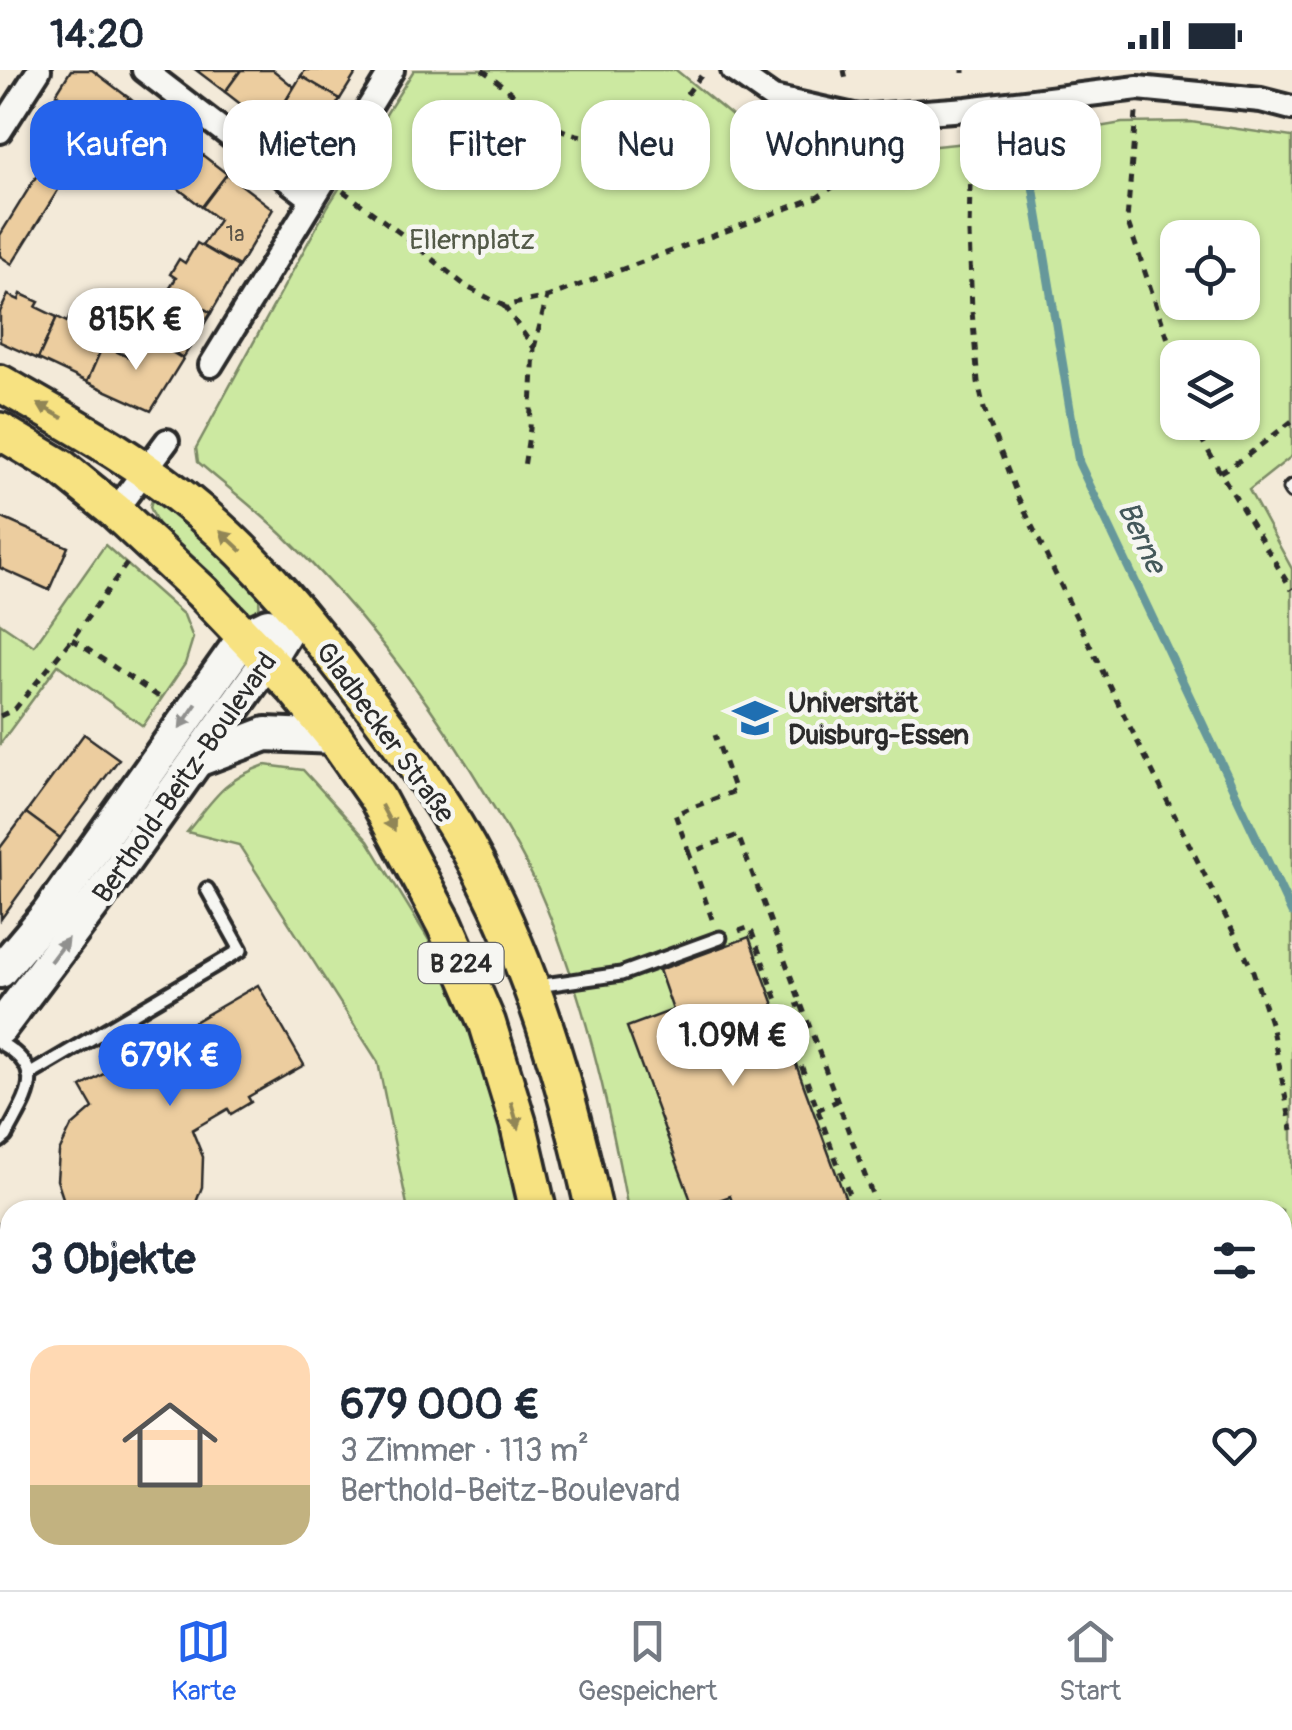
<!DOCTYPE html>
<html lang="de">
<meta charset="utf-8">
<style>
:root{--surface:#fff;--page:#f6f6f7;--text:#1f2937;--muted:#747a83;--line:#e0e1e3;--accent:#2563eb}
body{margin:0;font-family:Pangolin,sans-serif;background:var(--page);color:var(--text);height:100vh;display:flex;flex-direction:column;font-size:38px;white-space:nowrap}
*{box-sizing:border-box;margin:0}
p{font-size:32px;color:var(--muted)}
.icon{flex:none;width:55px;height:55px;fill:none;stroke:currentColor;stroke-width:2;stroke-linecap:round;stroke-linejoin:round}
.map{position:relative;flex:1;overflow:hidden}
.side{position:absolute;left:0px;top:1130px;width:1292px;height:390px;display:flex;flex-direction:column;background:var(--surface);border-radius:30px 30px 0 0;box-shadow:0 2px 8px #0004}
.side>*{flex:none}
.hud{position:absolute;left:30px;top:30px;width:1232px;height:90px;display:flex;gap:20px}
.controls{position:absolute;left:1160px;top:150px;display:grid;gap:20px}
.controls a{display:grid;place-items:center;width:100px;height:100px;border-radius:20px;background:var(--surface);box-shadow:0 2px 8px #0004;font-size:50px}
.price{position:absolute;translate:-50% -85px;padding:0 22px;border-radius:35px;background:#fff;color:#222;font-size:32px;line-height:65px;filter:drop-shadow(0 2px 5px #0008)}
.price::after{content:'';position:absolute;left:50%;top:60px;width:30px;height:22px;margin-left:-15px;background:inherit;clip-path:polygon(0 0,100% 0,50% 100%)}
.price.selected{background:var(--accent);color:#fff}
ul{padding:0;list-style:none}
li{display:flex;align-items:center;gap:30px;height:250px;padding:0 30px}
li span{display:grid;place-items:center;flex:none;width:280px;height:200px;border-radius:30px;color:#555}
li>.icon{margin-inline-start:auto}
span .icon{width:120px;height:120px;fill:#fffc;stroke-width:1}
li b{font-size:42px}
h2{display:flex;justify-content:space-between;align-items:center;height:120px;padding:0 30px;font-size:42px}
.chip{padding:0 35px;border-radius:30px;background:var(--surface);box-shadow:0 2px 8px #0004;font-size:35px;line-height:90px}
.chip.selected{background:var(--accent);color:#fff}
.status{display:flex;justify-content:space-between;align-items:center;height:70px;padding:0 50px;background:var(--surface);direction:ltr}
.status svg{height:28px;fill:currentColor}
.tab-bar{display:flex;justify-content:space-around;align-items:center;height:140px;border-top:2px solid var(--line);background:var(--surface);font-size:28px;color:var(--muted)}
.tab-bar a{display:grid;justify-items:center;gap:5px}
.tab-bar .selected{color:var(--accent)}
.map>svg:first-child{display:block}
</style>
<div class="status"><b>14:20</b><svg viewBox="0 0 49 12"><path d="M0 12V9h3v3zM5 12V6h3v6zM10 12V3h3v9zM15 12V0h3v12zM26 1h20v11H26zM47 4h2v5h-2z"/></svg></div>
<div class="map">
<svg width="1292" height="1520" viewBox="0 0 1292 1520">
<rect width="100%" height="100%" fill="#f3ead9"/>
<filter id="ink" filterUnits="userSpaceOnUse"><feTurbulence type="fractalNoise" baseFrequency=".01" numOctaves="2"/><feDisplacementMap in="SourceGraphic" scale="20" xChannelSelector="R" yChannelSelector="G"/><feConvolveMatrix kernelMatrix="1 2 1 2 8 2 1 2 1" color-interpolation-filters="sRGB"/></filter>
<g filter="url(#ink)">
<g fill="#cce9a1" stroke="#7c8a66" stroke-width="2.5" fill-rule="evenodd">
<path d="M 414,0 L 676,0 L 743,55 L 855,84 L 1058,64 L 1122,53 L 1191,52 L 1292,67 L 1292,386 L 1249,420 L 1292,499 L 1292,1520 L 693,1520 L 691,1510 L 1282,1510 L 1282,1140 L 628,1140 C 608,1030 583,921 538,818 C 522,783 502,750 482,718 C 427,627 362,541 285,467 C 257,440 227,417 198,392 L 196,378 L 328,136 ZM 1178,168 L 1242,168 L 1242,232 L 1178,232 ZM 1178,288 L 1242,288 L 1242,352 L 1178,352 Z"/>
<polygon points="153,427 226,487 259,524 260,555 162,464 150,437"/>
<polygon points="105,475 184,545 193,568 185,594 143,656 58,595 0,674 0,553 34,576"/>
<path d="M 265,695 L 303,700 L 368,771 L 432,875 L 479,957 L 531,1140 L 408,1140 L 378,992 L 239,775 L 187,762 C 214,729 223,710 265,695 Z"/>
<polygon points="489,1510 604,1510 606,1520 491,1520"/>
</g>
<g fill="none" stroke-linecap="round" stroke-linejoin="round">
<polyline stroke="#66989b" stroke-width="9" points="1028,86 1079,393 1292,843"/>
</g>
<g fill="#eccd9f" stroke="#2b2b2b" stroke-width="2.5">
<polygon points="71,0 92,0 129,28 104,61 56,24"/>
<polygon points="196,0 241,0 225,22"/>
<polygon points="241,0 273,0 294,17 270,57 225,22"/>
<polygon points="305,0 358,0 340,29 301,6"/>
<polygon points="301,6 340,29 306,85 270,57"/>
<polygon points="129,28 178,66 153,99 104,61"/>
<polygon points="178,66 227,104 202,137 153,99"/>
<polygon points="58,71 80,85 12,194 0,186 0,165"/>
<polygon points="227,104 273,139 239,196 202,176 219,150 202,137"/>
<polygon points="197,173 238,197 211,243 170,218 176,208 170,204 179,189 185,193"/>
<polygon points="170,218 211,243 183,288 142,262 149,251 143,248 152,233 158,236"/>
<polygon points="21,224 39,232 36,237 57,247 38,289 0,272 0,242 8,225 19,230"/>
<polygon points="70,246 87,253 84,259 106,269 87,312 38,289 57,247 67,252"/>
<polygon points="147,267 183,289 151,341 87,312 103,275 132,289"/>
<polygon points="0,447 68,477 49,520 0,498"/>
<polygon points="84,664 119,689 60,768 26,743"/>
<polygon points="26,743 60,768 1,849 0,778"/>
<polygon points="749,867 846,1130 818,1140 735,1140 730,1126 694,1139 627,957 673,940 659,900"/>
<polygon points="258,915 304,995 248,1027 251,1032 231,1044 228,1039 192,1060 203,1087 202,1117 193,1140 61,1140 66,1137 57,1110 59,1082 71,1057 93,1038 81,1017"/>
<polygon points="4,1152 10,1169 0,1175 0,1153"/>
<polygon points="10,1169 10,1283 0,1289 0,1175"/>
<polygon points="10,1283 10,1384 0,1390 0,1289"/>
</g>
<g fill="none" stroke-linecap="round" stroke-linejoin="round">
<g stroke="#2b2b2b" stroke-width="19">
<g id="service">
<polyline points="1292,417 1290,419 1292,422"/>
<polyline points="537,916 621,904 720,868"/>
<path d="M 0,973 C 50,1001 26,1027 6,1066 L 0,1071"/>
<polyline points="29,1005 241,880 207,819"/>
</g>
</g>
<g stroke="#2b2b2b" stroke-width="30">
<g id="minor">
<polyline points="144,0 311,128"/>
<polyline points="733,0 773,28 858,47 967,39 1138,18 1261,30 1292,38"/>
<polyline points="0,61 39,0"/>
<polyline points="211,295 392,0"/>
<polyline points="115,441 167,371"/>
</g>
</g>
<g stroke="#2b2b2b" stroke-width="40">
<g id="secondary">
<polyline points="197,690 266,664 334,667"/>
<polyline points="0,901 48,844 245,566 268,555"/>
<polyline points="0,958 99,827 268,590 298,541"/>
</g>
</g>
<g stroke="#2b2b2b" stroke-width="42">
<g id="primary">
<path d="M 0,313 C 70,353 142,392 203,445 C 261,495 309,554 355,614 C 395,666 435,719 467,776 C 531,890 566,1014 594,1140"/>
<polyline points="0,361 62,398 115,441 202,522 295,619 334,667 377,728 445,855 487,952 518,1053 538,1140"/>
<polyline points="609,1510 611,1520"/>
<polyline points="662,1510 664,1520"/>
</g>
</g>
<g stroke="#2b2b2b" stroke-width="5" stroke-dasharray="8 8" stroke-linecap="butt">
<path d="M 482,0 C 506,16 525,37 549,53 C 584,76 632,70 665,47 C 679,37 690,19 701,6"/>
<polyline points="844,0 846,10"/>
<polyline points="963,0 963,3"/>
<polyline points="1136,43 1127,150 1178,298"/>
<polyline points="971,66 969,163 972,241 978,312 984,339 1018,427 1113,623 1253,901 1272,959 1292,1060"/>
<polyline points="343,121 400,163 467,217 504,236 547,227 818,127 843,110 860,73"/>
<polyline points="504,236 534,278 530,359 524,397"/>
<polyline points="534,278 547,227"/>
<polyline points="1196,352 1202,370 1220,402 1292,520"/>
<polyline points="1220,402 1244,388 1292,351"/>
<polyline points="72,569 165,631"/>
<polyline points="0,646 15,639 72,569 128,492"/>
<polyline points="689,783 675,744 735,721 715,665"/>
<polyline points="712,849 689,783 738,765 878,1140"/>
<polyline points="739,861 750,857 854,1138 849,1140"/>
<polyline points="781,942 801,934"/>
<polyline points="817,1040 837,1031"/>
<polyline points="853,1510 856,1520"/>
</g>
<use href="#service" stroke="#f6f6f2" stroke-width="11"/>
<use href="#minor" stroke="#f6f6f2" stroke-width="22"/>
<use href="#secondary" stroke="#f6f6f2" stroke-width="32"/>
<use href="#primary" stroke="#f7e281" stroke-width="35"/>
</g>
<defs><path id="oneway-solid" d="M-6-.8H1V-3.2L6.5 0L1 3.2V.8H-6Z" transform="scale(2.5)"/></defs>
<g fill="#918656">
<use href="#oneway-solid" transform="translate(50 341) rotate(-151)"/>
<use href="#oneway-solid" transform="translate(231 471) rotate(-137)"/>
<use href="#oneway-solid" transform="translate(388 748) rotate(62)"/>
<use href="#oneway-solid" transform="translate(515 1046) rotate(74)"/>
</g>
<g fill="#90908e">
<use href="#oneway-solid" transform="translate(188 646) rotate(125)"/>
<use href="#oneway-solid" transform="translate(59 880) rotate(-53)"/>
</g>
</g>
<defs>
<g id="university-bare" transform="scale(3.45)"><path d="M0-5L7-2L0 1L-7-2ZM-4 1L0 2.5L4 1V4Q0 6-4 4Z" fill="#1f6fb2" stroke="#f6f6f2" stroke-width="2.5" paint-order="stroke"/></g>
</defs>
<g fill-rule="evenodd">
<use href="#university-bare" x="755" y="648"/>
</g>
<g text-anchor="middle" stroke-width="9" stroke-linejoin="round" paint-order="stroke">
<g font-size="22" fill="#5b5448">
<text x="235" y="171">1a</text>
</g>
<rect fill="#f6f6f2" stroke="#686867" stroke-width="2.5" x="418.5" y="873" width="85" height="40" rx="8"/>
<g font-size="25" font-weight="bold" fill="#2b2b2b">
<text x="461" y="902">B 224</text>
</g>
<g font-size="28" fill="#535a48" stroke="#f6f6f2">
<text x="472" y="179">Ellernplatz</text>
</g>
<g font-size="28" font-weight="bold" fill="#2b2b2b" stroke="#f6f6f2" text-anchor="start">
<text x="788" y="642">Universität<tspan x="788" dy="32">Duisburg-Essen</tspan></text>
</g>
<g font-size="28" fill="#2b2b2b" stroke="#f6f6f2">
<text transform="translate(386 662) rotate(54)" y="10">Gladbecker Straße</text>
<text transform="translate(184 707) rotate(-55)" y="10">Berthold-Beitz-Boulevard</text>
</g>
<g font-size="30" font-style="italic" fill="#44585a" stroke="#f6f6f2">
<text transform="translate(1142 467) rotate(65)" y="10">Berne</text>
</g>
</g>
</svg>
<div class="controls">
<a><svg class="icon" aria-label="locate" viewBox="0 0 24 24"><circle cx="12" cy="12" r="6"/><path d="M12 2v4M12 18v4M2 12h4M18 12h4"/></svg></a>
<a><svg class="icon" aria-label="layers" viewBox="0 0 24 24"><path d="M12 4l9 5-9 5-9-5zM3 14l9 5 9-5"/></svg></a>
</div>
<b class="price" style="left:136px;top:303px">815K €</b>
<b class="price" style="left:733px;top:1019px">1.09M €</b>
<b class="price selected" style="left:170px;top:1039px">679K €</b>
<div class="hud">
<a class="chip selected">Kaufen</a>
<a class="chip">Mieten</a>
<a class="chip">Filter</a>
<a class="chip">Neu</a>
<a class="chip">Wohnung</a>
<a class="chip">Haus</a>
</div>
<section class="side">
<h2>3 Objekte<svg class="icon" aria-label="filters" viewBox="0 0 24 24"><path d="M4 7h16M4 17h16"/><circle cx="9" cy="7" r="2"/><circle cx="15" cy="17" r="2"/></svg></h2>
<ul>
<li><span style="background:linear-gradient(#ffd9b3 70%,#c2b280 0)"><svg class="icon" aria-label="home" viewBox="0 0 24 24"><path d="M3 11l9-7 9 7M6 9v11h12V9"/></svg></span><div><b>679 000 €</b><p>3 Zimmer · 113 m²</p><p>Berthold-Beitz-Boulevard</p></div><svg class="icon" aria-label="heart" viewBox="0 0 24 24"><path d="M12 20l-8-8c-3-5 5-10 8-4 3-6 11-1 8 4z"/></svg></li>
</ul>
</section>
</div>
<nav class="tab-bar">
<a class="selected"><svg class="icon" aria-label="map" viewBox="0 0 24 24"><path d="M3 6l6-2 6 2 6-2v14l-6 2-6-2-6 2zM9 4v14M15 6v14"/></svg>Karte</a>
<a><svg class="icon" aria-label="saved" viewBox="0 0 24 24"><path d="M7 4h10v16l-5-4-5 4z"/></svg>Gespeichert</a>
<a><svg class="icon" aria-label="home" viewBox="0 0 24 24"><path d="M3 11l9-7 9 7M6 9v11h12V9"/></svg>Start</a>
</nav>
